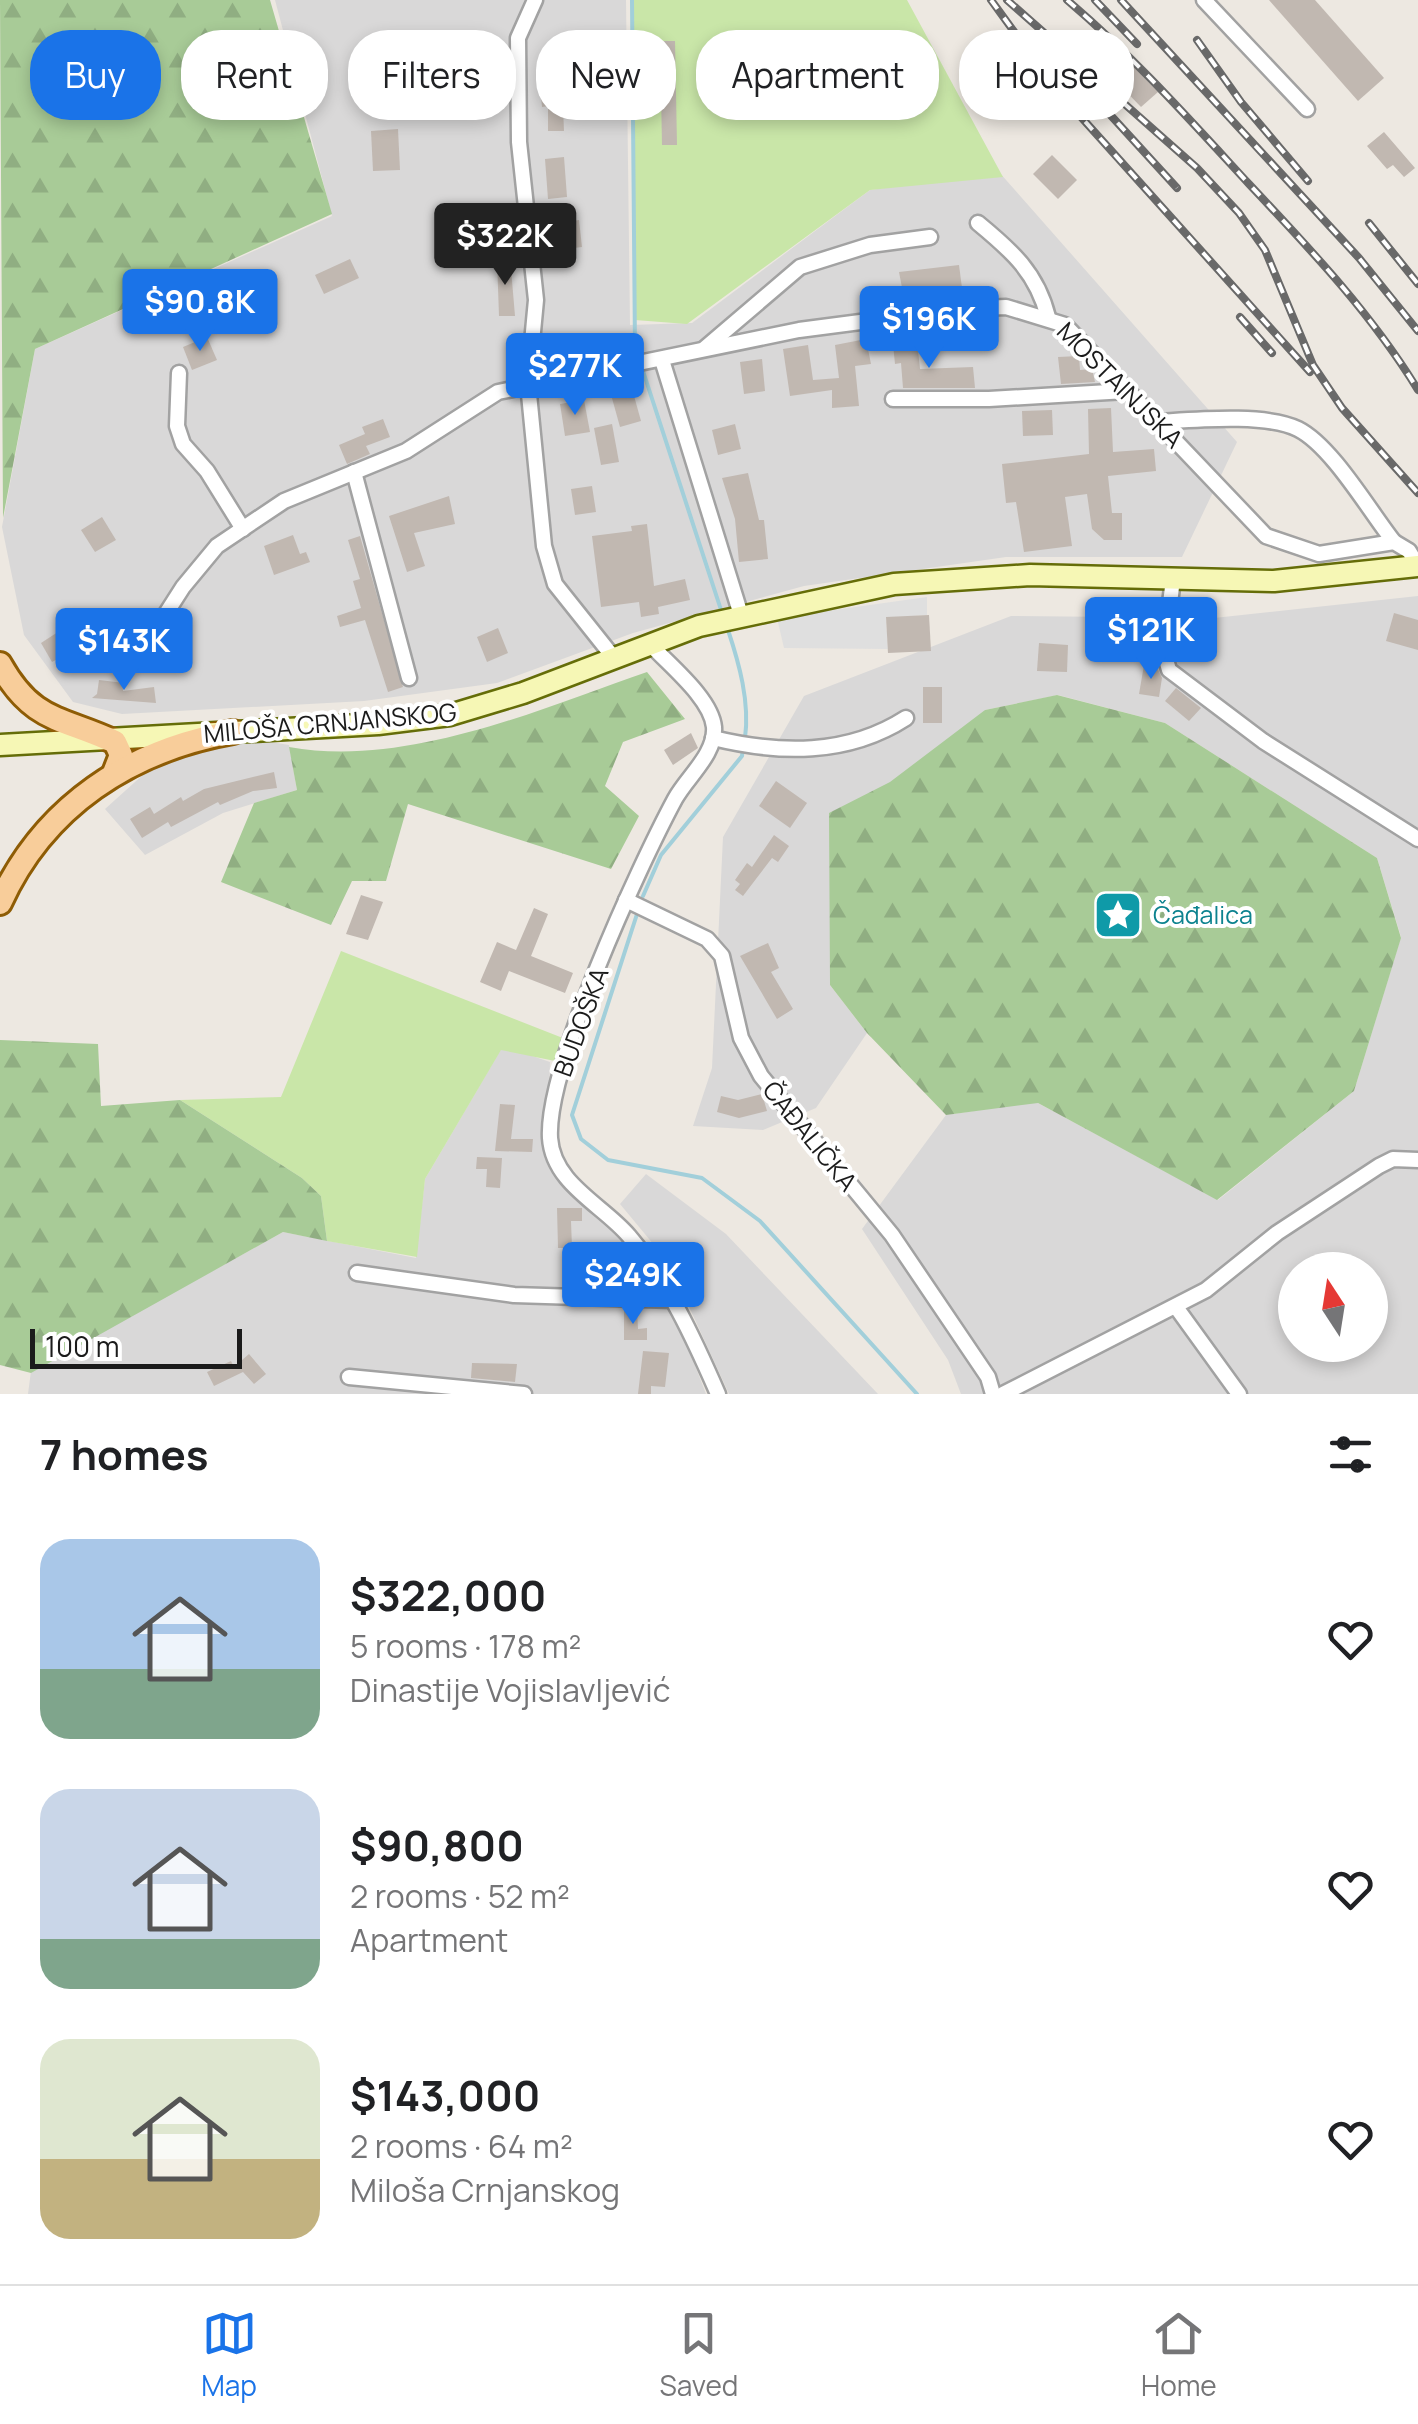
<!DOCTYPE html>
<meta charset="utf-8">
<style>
:root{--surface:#fff;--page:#f6f6f6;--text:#202124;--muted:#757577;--line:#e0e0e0;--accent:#1a73e8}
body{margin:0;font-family:Manrope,sans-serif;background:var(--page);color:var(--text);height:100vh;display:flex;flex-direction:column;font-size:38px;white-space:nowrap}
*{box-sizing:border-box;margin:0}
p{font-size:32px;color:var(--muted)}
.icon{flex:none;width:55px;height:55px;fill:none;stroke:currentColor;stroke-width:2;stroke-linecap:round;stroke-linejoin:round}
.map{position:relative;height:1394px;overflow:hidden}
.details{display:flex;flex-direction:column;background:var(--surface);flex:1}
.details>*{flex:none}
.top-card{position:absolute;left:30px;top:30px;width:1360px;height:90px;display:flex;gap:20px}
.needle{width:65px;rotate:348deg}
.controls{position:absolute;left:1278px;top:1252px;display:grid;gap:20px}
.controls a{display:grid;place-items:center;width:110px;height:110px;border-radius:50%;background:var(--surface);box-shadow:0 5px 15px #0003;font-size:50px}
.scale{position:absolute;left:30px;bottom:25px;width:212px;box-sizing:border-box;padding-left:10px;border:5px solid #1b1b1b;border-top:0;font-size:28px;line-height:35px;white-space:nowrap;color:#1b1b1b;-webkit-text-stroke:8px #fff;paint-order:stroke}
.price{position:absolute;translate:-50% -85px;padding:0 22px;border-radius:10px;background:var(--accent);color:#fff;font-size:32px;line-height:65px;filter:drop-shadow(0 2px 5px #0008)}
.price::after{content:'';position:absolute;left:50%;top:60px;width:30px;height:22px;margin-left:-15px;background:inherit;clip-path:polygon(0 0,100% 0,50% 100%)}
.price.current{background:#222;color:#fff}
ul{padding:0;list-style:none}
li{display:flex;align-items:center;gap:30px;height:250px;padding:0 40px}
li span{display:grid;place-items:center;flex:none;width:280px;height:200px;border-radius:30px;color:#555}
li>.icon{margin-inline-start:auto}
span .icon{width:120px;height:120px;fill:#fffc;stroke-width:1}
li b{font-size:42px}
h2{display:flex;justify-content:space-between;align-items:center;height:120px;padding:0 40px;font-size:42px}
.chip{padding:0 35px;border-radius:40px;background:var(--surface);box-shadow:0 5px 15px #0003;font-size:35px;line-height:90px}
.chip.current{background:var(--accent);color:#fff}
.tabs{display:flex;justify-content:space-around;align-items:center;height:140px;border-top:2px solid var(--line);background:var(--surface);font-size:28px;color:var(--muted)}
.tabs a{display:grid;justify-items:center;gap:5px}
.tabs .current{color:var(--accent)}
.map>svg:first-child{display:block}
</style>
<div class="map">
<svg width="1418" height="1394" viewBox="0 0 1418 1394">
<defs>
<pattern id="forest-firs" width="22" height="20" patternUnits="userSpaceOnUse" patternTransform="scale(2.5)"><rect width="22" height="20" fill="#a8cb97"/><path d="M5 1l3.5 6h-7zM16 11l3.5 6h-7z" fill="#90ae82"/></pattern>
</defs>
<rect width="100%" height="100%" fill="#ede8e1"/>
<g fill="#d9d8d8" fill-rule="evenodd">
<polygon points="275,0 626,0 630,325 692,323 870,190 999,172 1237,442 1182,557 1006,557 804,586 633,633 497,683 364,701 122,714 73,702 24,635 2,527 35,349 332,216"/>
<path d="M 1418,596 L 1418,1394 L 961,1394 L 948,1360 L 862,1229 L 946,1115 L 1036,1102 L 1218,1200 L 1354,1091 L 1401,937 L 1377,858 L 1165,723 L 1058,695 L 985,710 L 830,985 L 867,1033 L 816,1108 L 763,1130 L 693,1126 L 712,1068 L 723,837 L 804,696 L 1011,616 L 1214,618 ZM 1295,1270 L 1370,1270 L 1370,1345 L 1295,1345 Z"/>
<polygon points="223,734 289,745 297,790 223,813 145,855 105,809 165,755"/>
<polygon points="503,1046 550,1062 548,1148 633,1247 672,1305 706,1394 28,1394 31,1371 283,1232 416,1258 425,1179"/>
<polygon points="646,1174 726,1234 878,1394 729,1394 669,1263 620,1204"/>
</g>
<g fill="#c9e6a8">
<polygon points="631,0 907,0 1003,177 870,190 687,324 635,320"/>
<polygon points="341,951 573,1042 565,1063 501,1050 425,1179 417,1257 327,1241 321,1196 302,1178 180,1100 281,1097"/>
</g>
<g fill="url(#forest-firs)">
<polygon points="0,0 270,0 332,214 35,349 3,518"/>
<path d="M 647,672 L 685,719 L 623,742 L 605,786 L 639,816 L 611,869 L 408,804 L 386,881 L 352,881 L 331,925 L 221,882 L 254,803 L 297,790 L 289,747 C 406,768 538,710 647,672 Z"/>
<polygon points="1057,695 1165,723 1377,858 1401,938 1354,1091 1217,1200 1038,1103 946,1115 867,1033 830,985 829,813 890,782 985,710"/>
<polygon points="0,1040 98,1044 101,1106 180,1100 302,1178 321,1196 327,1241 283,1232 31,1373 0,1365"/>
</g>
<polygon fill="#dfdfdf" points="927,597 927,615 886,618 888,649 784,648 777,618"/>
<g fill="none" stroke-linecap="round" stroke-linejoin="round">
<g stroke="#a2cfda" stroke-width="4">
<polyline points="632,0 635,349 639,360"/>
<polyline points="642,368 723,616"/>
<path d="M 728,630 C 739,663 750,702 745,738"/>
<polyline points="643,896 661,855 742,756 743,747"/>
<polyline points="638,911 572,1115 581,1139 608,1160 702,1178 760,1221 917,1394"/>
</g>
</g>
<g fill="#c1b8b1">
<polygon points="1269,0 1315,0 1384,78 1358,101"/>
<polygon points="660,41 675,41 677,145 662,145"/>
<polygon points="475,52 478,81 453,84 450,55"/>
<polygon points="1130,63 1158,92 1141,107 1113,78"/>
<polygon points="562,84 564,131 548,131 548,106 542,107 540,85"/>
<polygon points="398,129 400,170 373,171 371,131"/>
<polygon points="1384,132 1415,168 1404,177 1393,165 1387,169 1367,146"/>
<polygon points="1052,155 1077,180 1058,199 1033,174"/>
<polygon points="564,157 567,197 548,199 545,159"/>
<polygon points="579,220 582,247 558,250 554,224"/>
<polygon points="510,257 515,316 499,316 497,259"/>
<polygon points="350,259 359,278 324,294 315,275"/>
<polygon points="959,265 962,288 904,298 899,272"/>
<polygon points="207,337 217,360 192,370 183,347"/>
<polygon points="580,339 582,364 561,368 559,341"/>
<polygon points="866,339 871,364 855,366 859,406 832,408 832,390 790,396 783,349 808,345 813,380 839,378 835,345"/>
<polygon points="917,341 920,369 973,367 975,388 903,388 901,363 895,364 893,344"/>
<polygon points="1079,356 1080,370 1092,369 1095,382 1061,384 1058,357"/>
<polygon points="762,359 765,391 744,394 740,362"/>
<polygon points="631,385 641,421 620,427 610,391"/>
<polygon points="584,400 590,432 565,436 560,404"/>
<polygon points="1111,408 1113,452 1154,449 1156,471 1108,476 1112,513 1122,513 1122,540 1104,540 1092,529 1087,494 1065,497 1072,546 1024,552 1016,502 1006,503 1002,464 1089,454 1088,409"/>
<polygon points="1052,410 1053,435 1023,436 1022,411"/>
<polygon points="383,419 390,437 366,446 370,454 347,464 339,445 365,434 362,427"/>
<polygon points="612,424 619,462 601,465 594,428"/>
<polygon points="735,424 741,449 718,455 712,430"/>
<polygon points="748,473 759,520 764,520 768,559 739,562 735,519 722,478"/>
<polygon points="592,486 596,512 575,515 571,489"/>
<polygon points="449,496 455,524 414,533 425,566 407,572 389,516"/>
<polygon points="102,517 116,540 95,552 81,530"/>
<polygon points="647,524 654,586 685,579 690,600 658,607 659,614 641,617 639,602 601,607 592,536 632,531 631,526"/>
<polygon points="293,535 300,554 306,552 310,562 274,575 264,546"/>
<polygon points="360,536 403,687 388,692 365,620 340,627 337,616 361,608 353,581 360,579 348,540"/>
<polygon points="1394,613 1418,620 1418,650 1386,641"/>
<polygon points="929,615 931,651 888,653 886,617"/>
<polygon points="498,628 508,653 487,662 477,637"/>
<polygon points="61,630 72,651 52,662 41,643"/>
<polygon points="1039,643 1068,645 1067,672 1037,671"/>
<polygon points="1144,665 1157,667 1162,678 1159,697 1139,694"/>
<polygon points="99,680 124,683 123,691 154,687 156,703 92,698 97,694"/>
<rect x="923" y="687" width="19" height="36"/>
<polygon points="1176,688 1201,708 1189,721 1165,701"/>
<polygon points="691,733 698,748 673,765 664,750"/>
<polygon points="274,772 277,788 253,791 220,805 218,802 171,827 168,822 142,838 130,819 150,807 154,814 181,797 183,801 204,789"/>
<polygon points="776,781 807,803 790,828 759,806"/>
<polygon points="774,835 789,846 778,862 772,858 743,896 735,890 740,884 735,880 747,863 752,867"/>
<polygon points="361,895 383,902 368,940 346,934"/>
<polygon points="534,908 548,914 531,956 573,973 565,993 509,971 501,991 480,982 497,942 516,950"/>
<polygon points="768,943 779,968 771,972 793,1009 777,1019 740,956"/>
<polygon points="762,1094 767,1111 739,1118 717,1112 721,1096 738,1100"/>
<polygon points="500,1104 515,1105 511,1139 533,1139 532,1152 495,1151"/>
<polygon points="477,1157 502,1158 500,1188 486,1187 487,1169 476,1169"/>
<polygon points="557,1208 582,1208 582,1221 571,1221 572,1248 558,1248"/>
<polygon points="597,1250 613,1250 614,1272 638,1271 638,1283 650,1283 653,1289 598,1287"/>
<polygon points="624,1309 637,1310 638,1329 647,1328 647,1340 624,1340"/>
<polygon points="643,1351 669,1353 665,1387 651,1386 651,1394 638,1394"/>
<polygon points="249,1354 266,1374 254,1384 243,1372 214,1386 207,1372 231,1361 234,1367"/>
<polygon points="472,1363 517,1364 515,1382 471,1378"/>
</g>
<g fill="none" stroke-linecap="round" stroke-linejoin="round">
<g stroke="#a2a2a2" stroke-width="19">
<g id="street">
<polyline points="535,0 518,38 519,142 536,300 528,384 544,546 555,584 614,658"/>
<polyline points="1204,0 1307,109"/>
<path d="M 978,223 C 1012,251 1037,273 1048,317"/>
<polyline points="705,348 800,267 870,245 930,237"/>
<polyline points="662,360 741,615"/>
<polyline points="179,373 177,426 183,444 207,471 243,529"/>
<polyline points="893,399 989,399 1126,391"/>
<path d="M 1157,422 C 1193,420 1266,413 1298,429 C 1332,446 1370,512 1394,542"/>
<polyline points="354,472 409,678"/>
<polyline points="1173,579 1164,652 1169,670 1263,741 1418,839"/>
<polyline points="151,637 183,587 217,546 284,501 406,451 498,392 799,330 960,309 1006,307 1065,325 1266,536 1319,554 1394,542 1409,551 1418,566"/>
<path d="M 650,644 C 669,665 711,698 714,727 C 716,754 687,777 675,799 C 639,866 546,1068 550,1138 C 553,1184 603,1205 629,1236 C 668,1282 694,1339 718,1394"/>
<path d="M 713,738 C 779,754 847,756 906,718"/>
<polyline points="626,900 707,939 722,956 741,1038 761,1076 892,1235 988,1377 993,1394"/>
<polyline points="357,1273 514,1295 672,1300"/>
<polyline points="1176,1307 1239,1394"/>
<polyline points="349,1377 524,1394"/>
<polyline points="1003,1394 1206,1290 1277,1233 1379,1166 1393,1159 1418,1160"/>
</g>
</g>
<g stroke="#656d08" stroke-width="25">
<polyline id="secondary" points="0,745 378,724 450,715 523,693 699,626 894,584 1030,575 1274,581 1418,566"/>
</g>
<g stroke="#8e5c05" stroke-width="28">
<g id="primary">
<path d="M 0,664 C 33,723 62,717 115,742 L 121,755 L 114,773"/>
<path d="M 0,903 C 44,806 130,750 233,732"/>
</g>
</g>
<use href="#street" stroke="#fff" stroke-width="14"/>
<use href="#secondary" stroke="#f6f7b5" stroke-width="20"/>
<use href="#primary" stroke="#f8cd9a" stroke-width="22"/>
<g stroke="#696969" stroke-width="8">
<g id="rail">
<polyline points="991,0 1055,88 1310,372"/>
<polyline points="1007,0 1197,168 1239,213 1265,250 1313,365 1342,408 1418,493"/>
<path d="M 1067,0 C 1133,56 1190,120 1249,184 C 1310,249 1371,313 1418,390"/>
<polyline points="1095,0 1137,44"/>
<polyline points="1121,0 1359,258 1418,331"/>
<polyline points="1197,40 1241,102 1308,181"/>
<polyline points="1073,74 1177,188"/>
<polyline points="1369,223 1418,284"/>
<polyline points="1240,317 1272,353"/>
</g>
</g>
<use href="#rail" stroke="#fff" stroke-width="4" stroke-dasharray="11" stroke-linecap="butt"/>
</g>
<defs>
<g id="sight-square" transform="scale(2.5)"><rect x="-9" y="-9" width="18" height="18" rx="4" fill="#0f9aa8" stroke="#fff"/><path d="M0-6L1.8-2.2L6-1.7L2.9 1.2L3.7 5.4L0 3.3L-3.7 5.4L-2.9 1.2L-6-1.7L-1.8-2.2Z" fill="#fff"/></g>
</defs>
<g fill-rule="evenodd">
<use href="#sight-square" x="1118" y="915"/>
</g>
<g text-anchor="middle" stroke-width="8" stroke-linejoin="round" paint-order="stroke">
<g font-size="25" fill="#1b1b1b" stroke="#fff">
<text transform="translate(1120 385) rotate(45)" y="9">MOSTAINJSKA</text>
<text transform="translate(330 723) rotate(-5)" y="9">MILOŠA CRNJANSKOG</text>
<text transform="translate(581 1022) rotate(-70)" y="9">BUDOŠKA</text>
<text transform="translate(810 1136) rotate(51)" y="9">ČAĐALIČKA</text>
</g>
<g font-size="25" fill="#0d838f" stroke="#fff" text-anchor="start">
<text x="1153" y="924">Čađalica</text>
</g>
</g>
</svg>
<div class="controls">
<a><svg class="needle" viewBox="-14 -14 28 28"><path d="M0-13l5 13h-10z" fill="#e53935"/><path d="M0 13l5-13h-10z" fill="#757577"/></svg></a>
</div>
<div class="scale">100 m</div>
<b class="price current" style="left:505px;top:288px">$322K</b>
<b class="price" style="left:200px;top:354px">$90.8K</b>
<b class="price" style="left:929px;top:371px">$196K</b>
<b class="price" style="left:575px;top:418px">$277K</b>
<b class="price" style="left:1151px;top:682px">$121K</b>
<b class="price" style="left:124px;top:693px">$143K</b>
<b class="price" style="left:633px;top:1327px">$249K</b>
<div class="top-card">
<a class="chip current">Buy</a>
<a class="chip">Rent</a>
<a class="chip">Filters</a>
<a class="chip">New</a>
<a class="chip">Apartment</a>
<a class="chip">House</a>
</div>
</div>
<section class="details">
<h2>7 homes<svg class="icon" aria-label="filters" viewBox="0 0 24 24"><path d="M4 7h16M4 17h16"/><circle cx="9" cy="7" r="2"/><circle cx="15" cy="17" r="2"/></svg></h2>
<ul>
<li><span style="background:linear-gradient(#a9c7e8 65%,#7fa58c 0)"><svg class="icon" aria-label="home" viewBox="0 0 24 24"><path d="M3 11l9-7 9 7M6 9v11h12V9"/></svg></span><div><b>$322,000</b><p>5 rooms · 178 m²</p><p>Dinastije Vojislavljević</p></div><svg class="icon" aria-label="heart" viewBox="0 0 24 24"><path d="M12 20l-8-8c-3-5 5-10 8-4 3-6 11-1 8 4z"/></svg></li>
<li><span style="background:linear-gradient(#c9d6e8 75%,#7fa58c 0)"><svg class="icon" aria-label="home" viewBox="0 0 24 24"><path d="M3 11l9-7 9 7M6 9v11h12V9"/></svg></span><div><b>$90,800</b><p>2 rooms · 52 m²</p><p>Apartment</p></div><svg class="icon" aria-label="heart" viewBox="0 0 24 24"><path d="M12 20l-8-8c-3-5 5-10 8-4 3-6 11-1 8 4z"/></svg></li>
<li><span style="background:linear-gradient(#dfe7d0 60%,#c2b280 0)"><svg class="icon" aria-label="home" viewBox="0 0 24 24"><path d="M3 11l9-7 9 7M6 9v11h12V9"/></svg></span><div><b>$143,000</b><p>2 rooms · 64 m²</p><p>Miloša Crnjanskog</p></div><svg class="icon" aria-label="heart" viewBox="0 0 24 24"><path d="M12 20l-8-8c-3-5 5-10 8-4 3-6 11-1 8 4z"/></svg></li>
</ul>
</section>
<nav class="tabs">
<a class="current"><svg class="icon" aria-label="map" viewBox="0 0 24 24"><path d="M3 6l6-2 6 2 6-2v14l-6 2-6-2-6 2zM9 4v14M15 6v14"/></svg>Map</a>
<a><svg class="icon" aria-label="saved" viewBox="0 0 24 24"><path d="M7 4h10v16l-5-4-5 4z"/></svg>Saved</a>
<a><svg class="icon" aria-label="home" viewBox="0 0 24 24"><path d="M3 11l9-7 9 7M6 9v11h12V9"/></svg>Home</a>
</nav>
